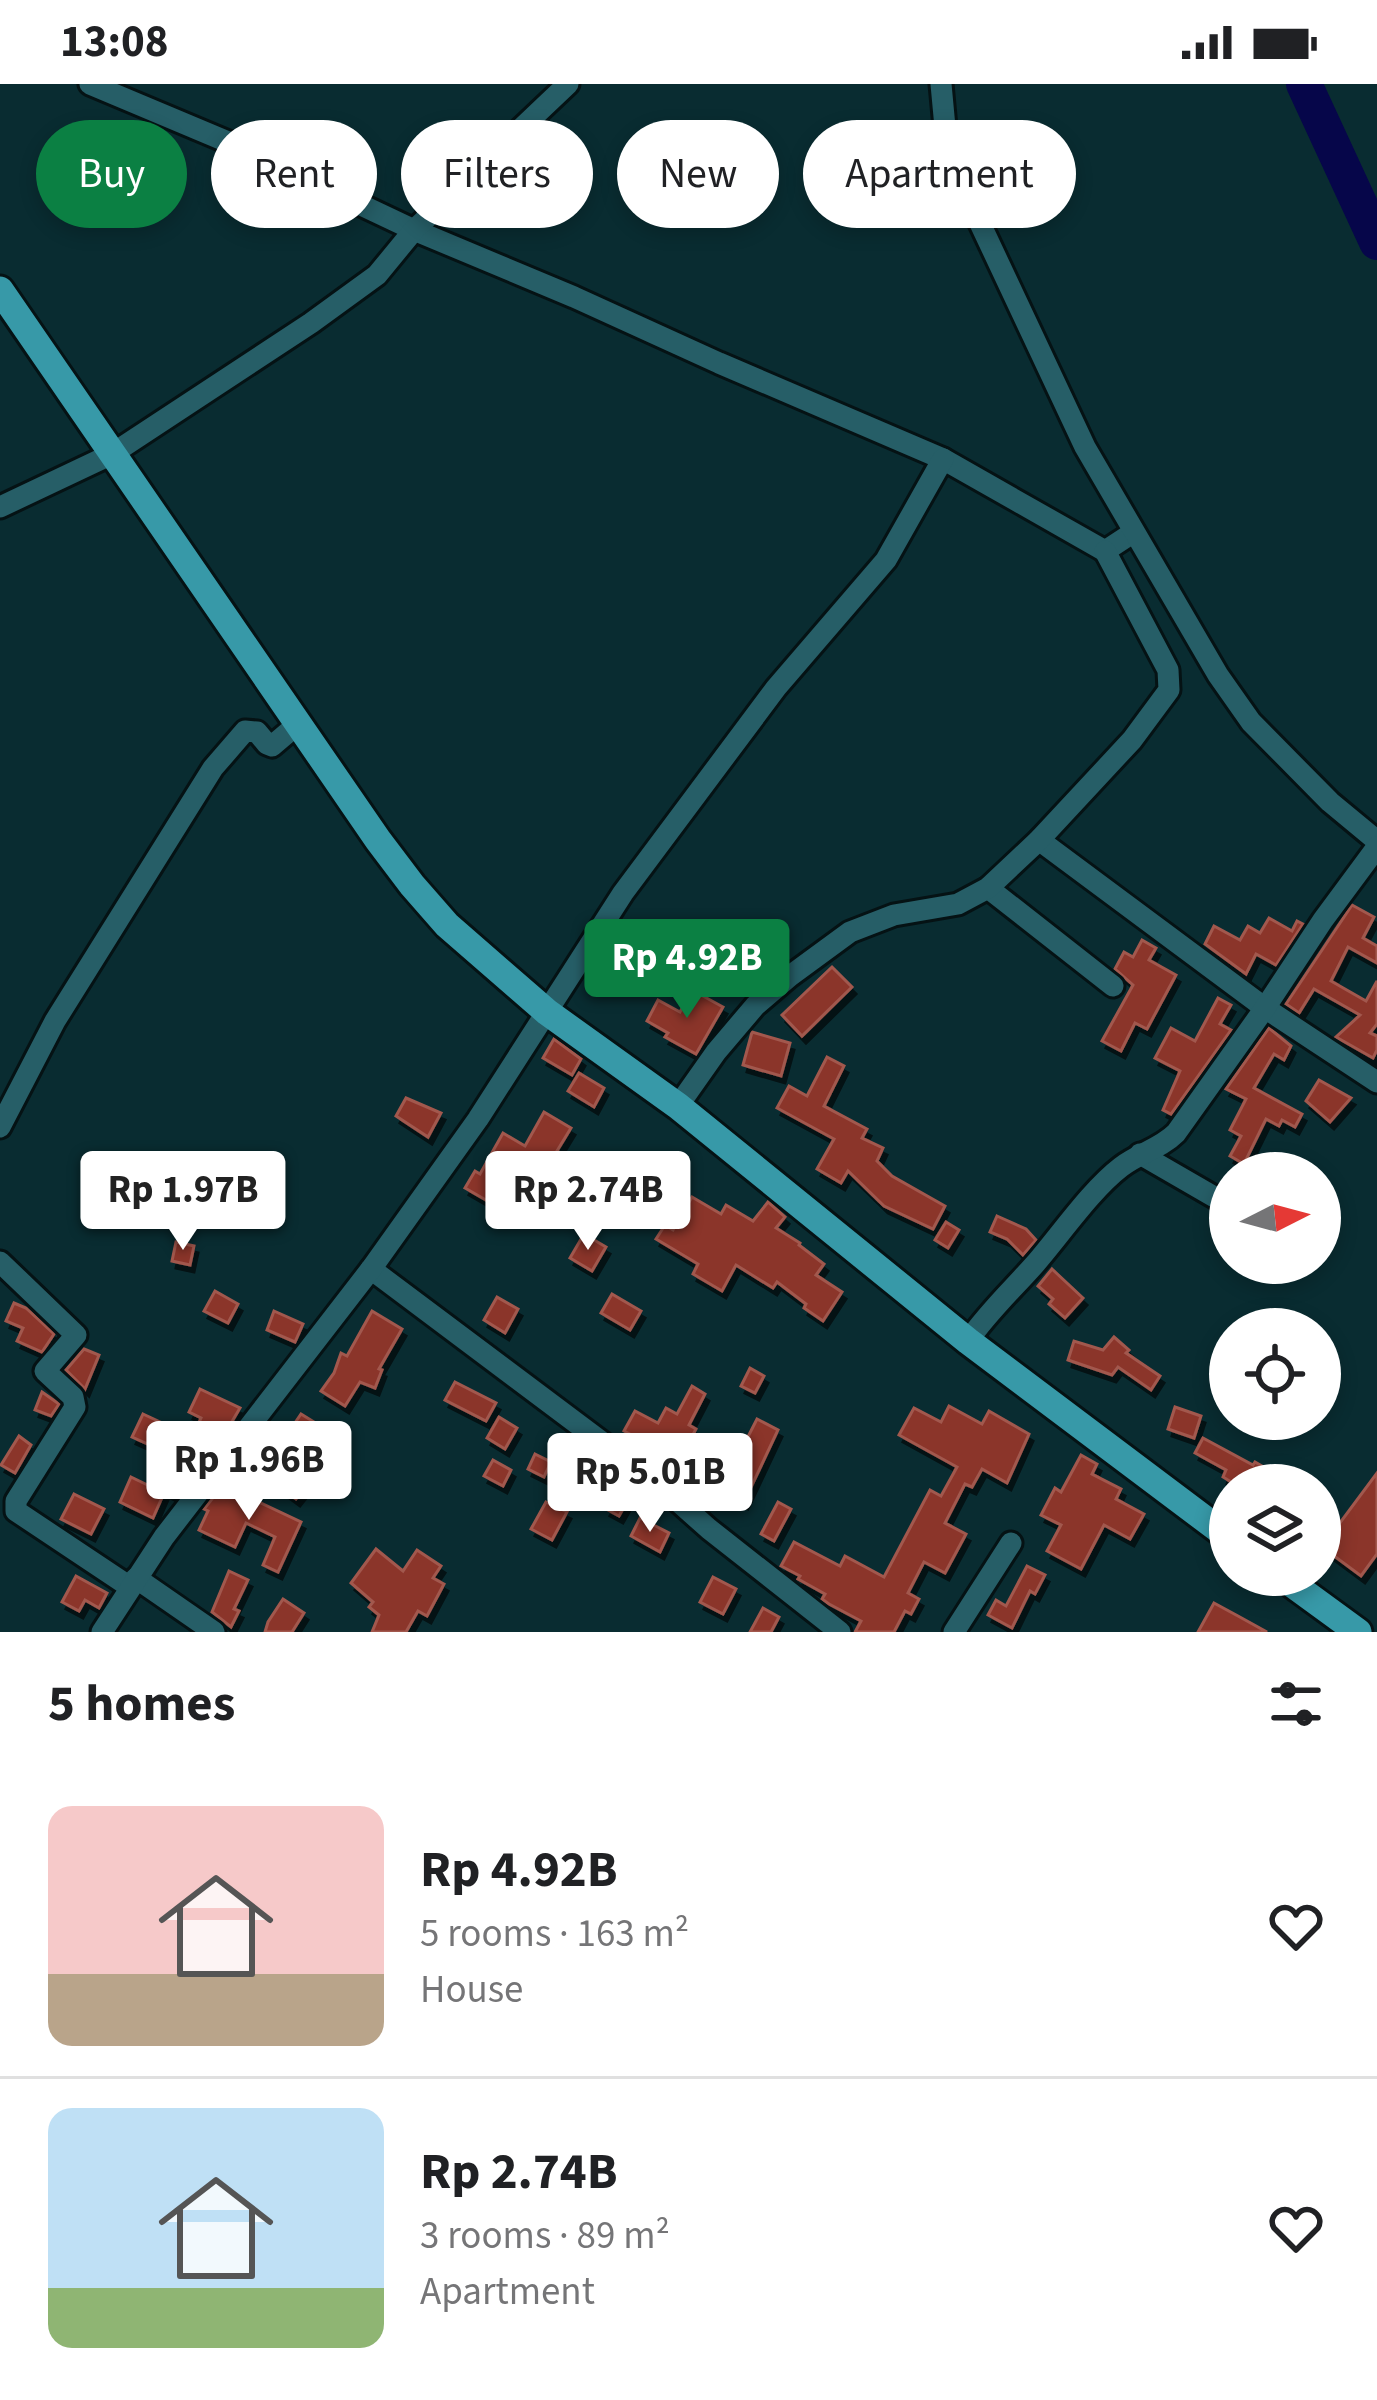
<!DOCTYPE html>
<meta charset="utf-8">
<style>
:root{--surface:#fff;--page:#f2f2f2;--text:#202124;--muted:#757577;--line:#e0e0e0;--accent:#0b8043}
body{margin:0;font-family:"Source Sans 3",sans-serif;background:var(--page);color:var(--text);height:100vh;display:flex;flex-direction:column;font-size:45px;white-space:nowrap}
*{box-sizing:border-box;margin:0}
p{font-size:39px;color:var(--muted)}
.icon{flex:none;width:66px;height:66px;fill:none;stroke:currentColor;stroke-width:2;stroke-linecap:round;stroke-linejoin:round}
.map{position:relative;height:1548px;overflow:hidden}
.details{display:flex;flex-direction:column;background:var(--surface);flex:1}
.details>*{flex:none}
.top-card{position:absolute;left:36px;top:36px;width:1305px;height:108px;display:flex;gap:24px}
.needle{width:78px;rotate:84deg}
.fabs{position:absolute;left:1209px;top:1068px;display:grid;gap:24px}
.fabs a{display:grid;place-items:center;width:132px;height:132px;border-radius:50%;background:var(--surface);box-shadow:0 6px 18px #0003;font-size:60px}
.price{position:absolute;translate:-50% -102px;padding:0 27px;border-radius:12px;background:#fff;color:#222;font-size:39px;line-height:78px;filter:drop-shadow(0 3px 6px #0008)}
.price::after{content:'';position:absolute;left:50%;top:72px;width:36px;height:27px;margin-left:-18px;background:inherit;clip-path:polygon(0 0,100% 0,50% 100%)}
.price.selected{background:var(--accent);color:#fff}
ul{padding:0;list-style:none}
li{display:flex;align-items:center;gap:36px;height:300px;padding:0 48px}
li+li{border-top:3px solid var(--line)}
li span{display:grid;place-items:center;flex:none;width:336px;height:240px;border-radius:24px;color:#555}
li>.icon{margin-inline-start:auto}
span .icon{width:144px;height:144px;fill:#fffc;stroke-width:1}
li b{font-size:51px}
h2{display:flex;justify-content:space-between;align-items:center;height:144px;padding:0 48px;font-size:51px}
.tag{padding:0 42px;border-radius:54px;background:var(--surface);box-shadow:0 6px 18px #0003;font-size:42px;line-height:108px}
.tag.selected{background:var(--accent);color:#fff}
.status{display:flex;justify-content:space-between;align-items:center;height:84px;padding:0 60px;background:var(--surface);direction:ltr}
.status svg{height:33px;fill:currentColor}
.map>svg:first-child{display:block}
</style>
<div class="status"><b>13:08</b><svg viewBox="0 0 49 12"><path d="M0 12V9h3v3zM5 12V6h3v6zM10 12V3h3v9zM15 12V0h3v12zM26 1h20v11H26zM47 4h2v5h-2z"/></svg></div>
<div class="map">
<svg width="1377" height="1548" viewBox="0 0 1377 1548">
<defs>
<filter id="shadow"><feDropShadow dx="4" dy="7" stdDeviation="0" flood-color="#0009"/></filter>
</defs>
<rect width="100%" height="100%" fill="#092c31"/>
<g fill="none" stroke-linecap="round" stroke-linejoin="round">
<polyline stroke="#06064a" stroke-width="36" points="1304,0 1377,158"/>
</g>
<g fill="#8b352c" stroke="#a2584e" stroke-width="3" filter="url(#shadow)">
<polygon points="1352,821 1374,833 1363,854 1377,862 1377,879 1348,863 1331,897 1366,917 1377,897 1377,940 1370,949 1377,952 1377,966 1373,974 1336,953 1360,931 1314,905 1299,929 1286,920"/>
<polygon points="1269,834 1292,847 1297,837 1303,840 1276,881 1256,870 1246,890 1205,860 1214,842 1240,856 1248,842 1260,849"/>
<polygon points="1142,856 1156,864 1149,876 1176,891 1147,945 1135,939 1121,967 1102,957 1133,901 1115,885 1124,868 1133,873"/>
<polygon points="832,883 852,903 802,952 782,931"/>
<polygon points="692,906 723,923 696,970 665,953 668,949 647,937 658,916 680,928"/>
<polygon points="1218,914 1231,921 1220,940 1231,946 1171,1030 1163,1026 1180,987 1155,974 1171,944 1195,957"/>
<polygon points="1269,944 1291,962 1284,976 1274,970 1254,1004 1302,1030 1295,1043 1282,1036 1279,1042 1266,1035 1244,1080 1230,1072 1241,1052 1230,1046 1246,1015 1226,1005"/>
<polygon points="752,948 790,959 781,992 743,981"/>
<polygon points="554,955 581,975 572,991 543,974"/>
<polygon points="827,973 844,982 824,1022 867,1045 862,1054 883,1064 877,1077 892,1092 945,1122 933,1145 884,1122 848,1087 841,1099 817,1085 834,1055 777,1024 789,1002 807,1012"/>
<polygon points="579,989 604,1004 594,1023 568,1007"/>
<polygon points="1319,996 1351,1014 1330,1038 1306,1017"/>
<polygon points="406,1014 441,1029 428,1053 396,1032"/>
<polygon points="544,1028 571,1044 557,1067 591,1087 568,1127 543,1112 551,1098 522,1081 498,1123 465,1104 475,1087 480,1090 503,1049 525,1062"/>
<polygon points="692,1113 721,1130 726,1121 753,1137 768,1118 785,1133 776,1144 800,1159 799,1161 824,1180 816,1191 842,1208 823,1237 804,1224 806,1220 777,1198 773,1204 736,1181 722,1207 693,1190 698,1180 656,1155 665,1141 673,1146"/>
<polygon points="997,1132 1026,1145 1036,1156 1023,1171 1007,1155 990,1148"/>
<polygon points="946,1138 959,1146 948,1164 935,1156"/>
<polygon points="584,1150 606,1163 592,1187 570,1174"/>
<polygon points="176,1158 194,1162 190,1181 172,1177"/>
<polygon points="1052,1185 1083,1214 1065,1234 1049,1220 1053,1215 1038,1202"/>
<polygon points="215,1207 238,1220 228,1239 204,1227"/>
<polygon points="612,1210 641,1227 630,1246 601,1229"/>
<polygon points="497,1213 518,1225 505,1249 484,1236"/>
<polygon points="14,1219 26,1224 54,1250 42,1268 17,1257 23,1244 6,1237"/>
<polygon points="274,1227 303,1240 295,1258 267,1246"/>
<polygon points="372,1227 402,1245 379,1285 382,1286 375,1304 360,1298 345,1322 321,1307 334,1289 341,1269 347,1272"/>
<polygon points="1114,1253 1129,1266 1126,1269 1160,1292 1151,1306 1118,1283 1112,1291 1068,1276 1074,1257 1103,1266"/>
<polygon points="84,1265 99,1271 85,1305 66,1286"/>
<polygon points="750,1284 764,1292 755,1309 741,1302"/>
<polygon points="455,1298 496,1319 486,1337 445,1316"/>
<polygon points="692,1302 705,1310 689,1341 696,1345 689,1358 733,1382 757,1335 778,1346 744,1418 700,1394 692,1409 652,1377 658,1365 624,1347 635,1327 658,1339 666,1324 677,1330"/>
<polygon points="200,1305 240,1324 227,1346 218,1342 202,1374 205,1376 177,1412 153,1401 172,1358 187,1365 201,1334 189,1328"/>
<polygon points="42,1308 59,1320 51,1332 35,1326"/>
<polygon points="949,1322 982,1340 989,1327 1029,1350 1007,1399 982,1385 972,1403 965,1400 945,1439 966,1450 945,1489 924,1478 908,1509 919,1515 911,1530 905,1527 894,1548 855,1548 861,1537 829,1520 822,1515 825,1510 798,1495 800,1492 781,1482 794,1458 840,1482 845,1472 884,1493 930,1406 941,1412 957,1383 899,1351 914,1324 941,1338"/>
<polygon points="1175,1323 1201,1332 1194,1354 1168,1345"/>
<polygon points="143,1330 160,1338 150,1361 132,1353"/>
<polygon points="301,1330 322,1343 304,1372 313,1378 300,1396 307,1401 296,1415 243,1376 254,1361 271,1374"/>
<polygon points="499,1333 517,1344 505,1365 487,1354"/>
<polygon points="19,1352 31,1361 15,1389 1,1381"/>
<polygon points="1203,1354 1253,1381 1255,1378 1267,1385 1286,1401 1236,1401 1223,1393 1226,1386 1195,1369"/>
<polygon points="535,1370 551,1378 544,1393 528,1385"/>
<polygon points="1081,1371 1097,1380 1092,1390 1121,1405 1116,1415 1144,1430 1130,1455 1104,1441 1081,1485 1047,1467 1061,1441 1041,1431 1055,1404 1061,1408"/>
<polygon points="493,1376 511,1386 503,1402 484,1392"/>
<polygon points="1377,1389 1377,1470 1361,1492 1322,1463"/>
<polygon points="131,1393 164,1409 153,1434 120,1418"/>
<polygon points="620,1400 633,1407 619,1432 606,1425"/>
<polygon points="223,1401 301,1438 278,1488 263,1481 275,1453 246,1439 235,1463 199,1446 208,1427 204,1425"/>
<polygon points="74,1410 104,1425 91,1450 61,1435"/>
<polygon points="546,1418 567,1428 552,1456 531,1445"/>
<polygon points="778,1418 791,1425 774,1457 761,1450"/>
<polygon points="640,1434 669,1449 660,1468 631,1452"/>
<polygon points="376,1465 403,1487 417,1466 441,1482 433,1494 444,1500 427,1532 418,1527 406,1548 372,1548 379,1531 369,1523 373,1518 351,1499"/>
<polygon points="1027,1482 1045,1491 1035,1510 1030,1507 1012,1544 988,1531 996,1516 1006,1522"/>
<polygon points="229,1487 248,1496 234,1525 239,1527 231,1543 212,1528"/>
<polygon points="76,1492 107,1509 99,1524 85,1516 79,1527 62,1518"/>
<polygon points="713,1493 736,1505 723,1530 700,1518"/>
<polygon points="283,1515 304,1529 292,1548 265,1548 268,1538"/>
<polygon points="1214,1519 1238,1532 1267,1548 1198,1548"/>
<polygon points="763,1524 779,1533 771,1548 750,1548"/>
</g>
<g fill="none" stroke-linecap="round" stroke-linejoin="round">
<g stroke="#051214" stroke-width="27">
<g id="minor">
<polyline points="90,0 228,58 414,146 574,213 719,279 943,375 1105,467 1134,448"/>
<polyline points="941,0 946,54 955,86 1085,363 1218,591 1251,638 1330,718 1377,757"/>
<polyline points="0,423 112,370 311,239 377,191 414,146 568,0"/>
<polyline points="1039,756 1265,924 1377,998"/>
<polyline points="988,804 1113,902"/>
<polyline points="678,1022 716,968 755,922 790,892 850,848 894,831 958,820 988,804 1039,756 1132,656 1169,606 1168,586 1105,467"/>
<polyline points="0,1043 55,937 213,684 245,647 257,648 267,660 272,662 299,639"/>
<polyline points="1140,1070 1230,1122"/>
<polyline points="0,1178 76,1251 45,1287 73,1313 75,1323 16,1417 16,1427 130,1503"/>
<polyline points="371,1185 663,1404 709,1445 840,1548"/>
<path d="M 968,1257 C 988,1228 1012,1206 1035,1180 C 1061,1150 1091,1106 1121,1083 C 1139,1069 1160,1065 1176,1049 L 1265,924 L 1323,836 L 1377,763"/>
<polyline points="136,1494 214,1548"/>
<polyline points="102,1548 164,1453 371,1185 478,1035 623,809 776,604 886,476 943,375"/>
<polyline points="954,1548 1011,1459"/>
</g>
</g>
<g stroke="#051214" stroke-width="33">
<g id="major">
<polyline points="0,206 378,756 412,801 447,841 547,928 678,1022 968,1257 1230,1454"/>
<polyline points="1280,1491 1358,1548"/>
</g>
</g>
<use href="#minor" stroke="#265e67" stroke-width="21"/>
<use href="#major" stroke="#3799a8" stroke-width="27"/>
</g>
</svg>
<div class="fabs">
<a><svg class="needle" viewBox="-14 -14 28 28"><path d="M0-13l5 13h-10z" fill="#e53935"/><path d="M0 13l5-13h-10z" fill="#757577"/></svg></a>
<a><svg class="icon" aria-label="locate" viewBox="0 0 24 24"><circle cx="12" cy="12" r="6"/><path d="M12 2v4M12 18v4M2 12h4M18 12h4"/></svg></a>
<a><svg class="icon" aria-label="layers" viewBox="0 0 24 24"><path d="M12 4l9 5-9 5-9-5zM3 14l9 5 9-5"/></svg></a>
</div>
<b class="price selected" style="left:687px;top:937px">Rp 4.92B</b>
<b class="price" style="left:183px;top:1169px">Rp 1.97B</b>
<b class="price" style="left:588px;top:1169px">Rp 2.74B</b>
<b class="price" style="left:249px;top:1439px">Rp 1.96B</b>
<b class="price" style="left:650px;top:1451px">Rp 5.01B</b>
<div class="top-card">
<a class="tag selected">Buy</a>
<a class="tag">Rent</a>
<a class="tag">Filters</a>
<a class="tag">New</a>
<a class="tag">Apartment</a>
</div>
</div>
<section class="details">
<h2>5 homes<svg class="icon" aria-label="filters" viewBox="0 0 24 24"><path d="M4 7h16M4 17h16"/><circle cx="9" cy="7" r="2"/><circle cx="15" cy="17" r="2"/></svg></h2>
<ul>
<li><span style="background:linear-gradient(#f6c9c9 70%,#b9a48a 0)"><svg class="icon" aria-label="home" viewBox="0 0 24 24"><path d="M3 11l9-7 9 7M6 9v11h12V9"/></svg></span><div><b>Rp 4.92B</b><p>5 rooms · 163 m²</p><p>House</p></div><svg class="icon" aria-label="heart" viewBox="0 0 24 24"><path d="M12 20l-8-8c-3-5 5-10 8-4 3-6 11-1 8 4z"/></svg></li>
<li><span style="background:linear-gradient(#bfe0f5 75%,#8fb573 0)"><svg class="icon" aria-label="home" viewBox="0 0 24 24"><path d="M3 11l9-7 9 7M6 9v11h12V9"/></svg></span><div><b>Rp 2.74B</b><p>3 rooms · 89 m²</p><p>Apartment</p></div><svg class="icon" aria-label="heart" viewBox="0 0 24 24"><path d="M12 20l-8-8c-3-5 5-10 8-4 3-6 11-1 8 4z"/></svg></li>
</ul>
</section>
